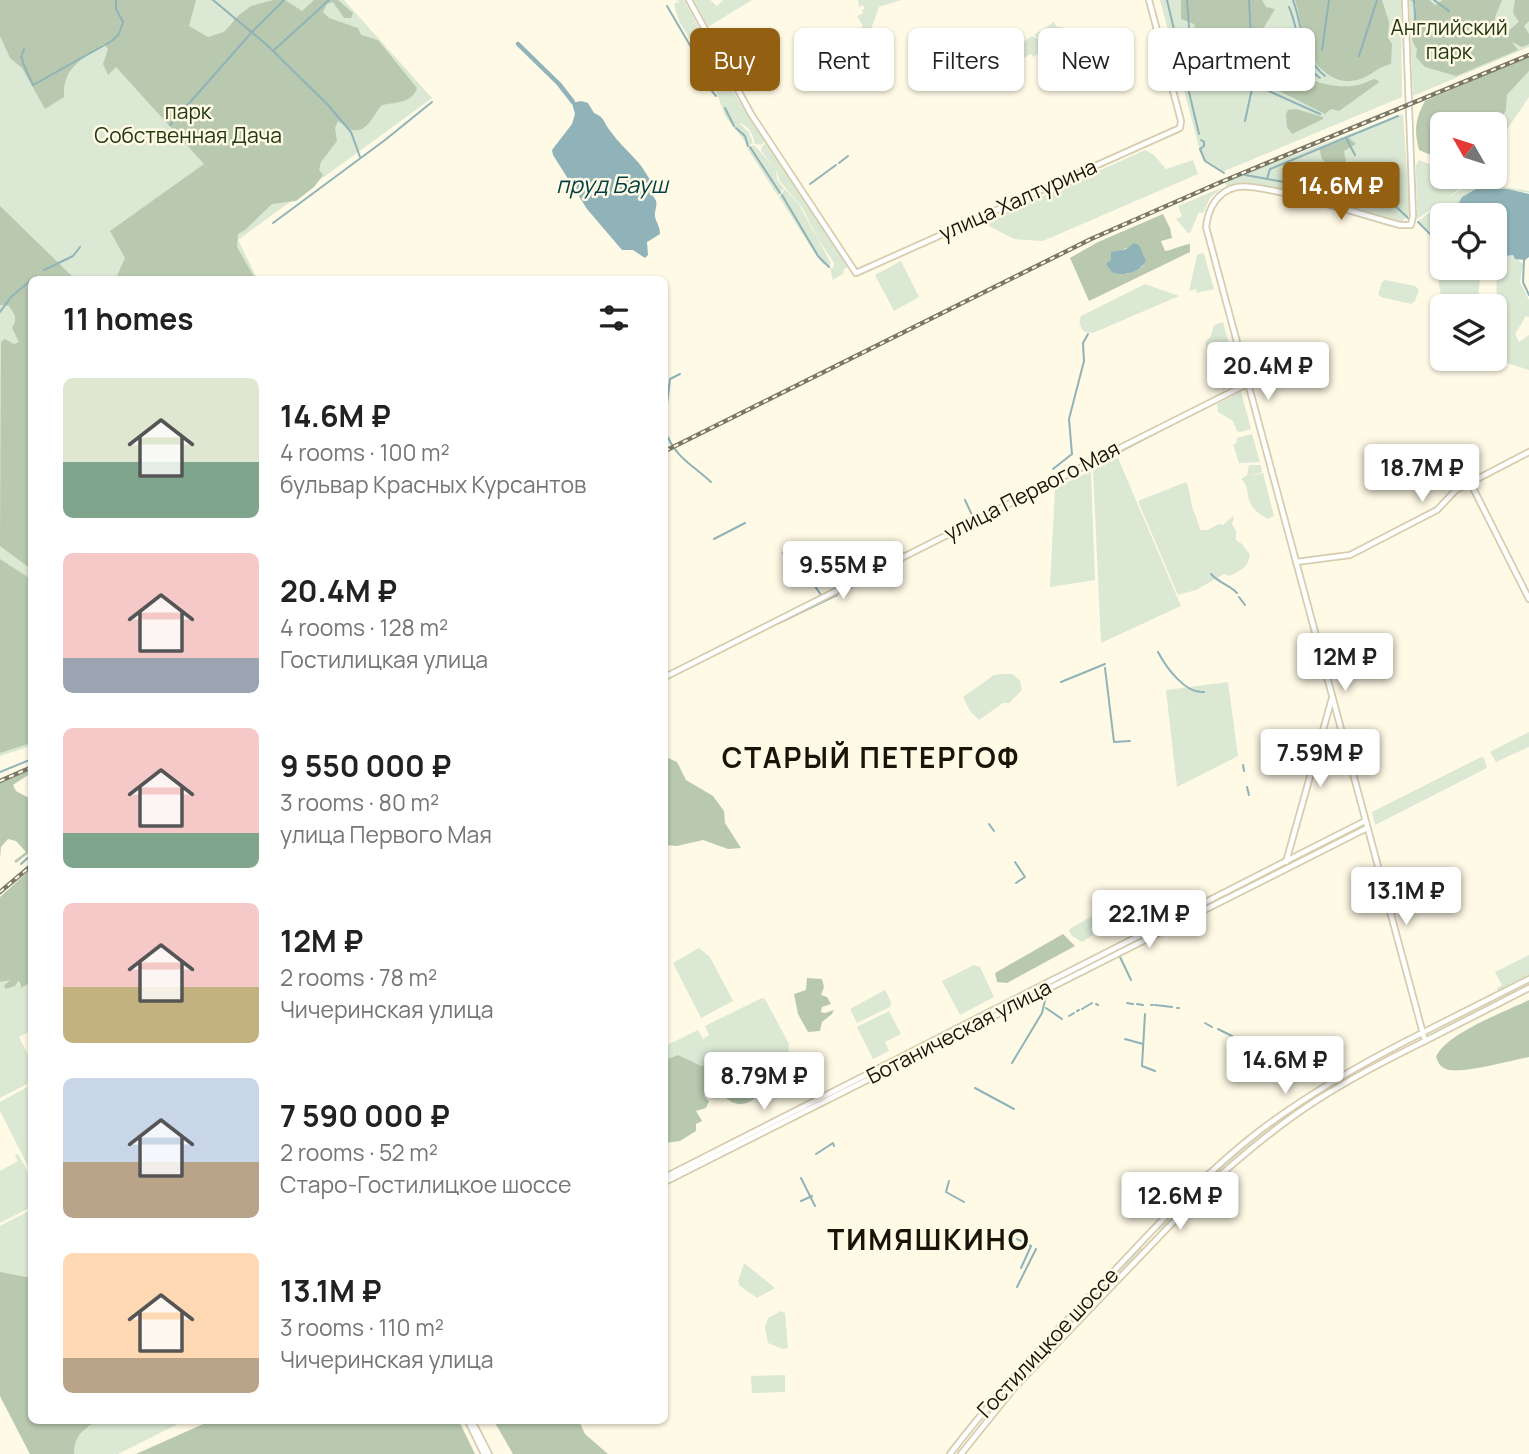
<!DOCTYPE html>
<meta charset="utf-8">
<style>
:root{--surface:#fff;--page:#f2f2f2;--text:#222;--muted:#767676;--accent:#926010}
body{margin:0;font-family:Manrope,sans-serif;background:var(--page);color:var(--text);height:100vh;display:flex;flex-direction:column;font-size:26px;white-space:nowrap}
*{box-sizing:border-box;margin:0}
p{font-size:23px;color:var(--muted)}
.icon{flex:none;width:38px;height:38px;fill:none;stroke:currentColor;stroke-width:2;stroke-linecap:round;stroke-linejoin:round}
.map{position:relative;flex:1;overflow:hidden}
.panel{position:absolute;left:28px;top:276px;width:640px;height:1148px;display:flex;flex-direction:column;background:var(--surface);border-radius:10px;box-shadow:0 2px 5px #0004}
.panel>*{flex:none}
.top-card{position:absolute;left:690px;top:28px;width:665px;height:63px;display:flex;gap:14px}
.needle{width:46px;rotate:309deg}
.tools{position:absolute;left:1430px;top:112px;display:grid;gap:14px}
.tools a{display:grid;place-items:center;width:77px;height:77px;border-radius:10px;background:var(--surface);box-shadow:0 2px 5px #0004;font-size:35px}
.price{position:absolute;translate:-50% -60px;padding:0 16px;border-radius:7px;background:#fff;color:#222;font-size:23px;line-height:46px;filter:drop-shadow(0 2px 4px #0008)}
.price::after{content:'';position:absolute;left:50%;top:42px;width:21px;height:16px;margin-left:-10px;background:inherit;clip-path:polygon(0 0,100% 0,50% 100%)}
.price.active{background:var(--accent);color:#fff}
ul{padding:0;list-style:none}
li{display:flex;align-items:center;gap:21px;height:175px;padding:0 35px}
li span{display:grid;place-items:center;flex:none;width:196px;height:140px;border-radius:10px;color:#555}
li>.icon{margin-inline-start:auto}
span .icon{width:84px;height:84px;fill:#fffc;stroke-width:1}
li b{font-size:30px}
h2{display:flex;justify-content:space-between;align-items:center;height:84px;padding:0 35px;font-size:30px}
.pill{padding:0 24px;border-radius:10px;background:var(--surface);box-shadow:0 2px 5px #0004;font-size:24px;line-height:63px}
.pill.active{background:var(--accent);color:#fff}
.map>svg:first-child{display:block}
</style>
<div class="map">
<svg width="1529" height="1454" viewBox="0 0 1529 1454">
<rect width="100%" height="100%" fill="#fffae6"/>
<g fill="#dbe8d4">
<polygon points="0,0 344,0 432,98 238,240 258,280 32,280 31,746 0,756"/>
<path d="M 677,0 L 684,0 L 732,90 L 765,142 L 761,145 L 755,144 C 753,134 749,126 739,123 L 749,132 L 753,143 L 747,147 L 744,140 L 725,116 L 710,73 L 699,64 L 692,49 L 692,42 L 679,21 L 674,5 L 676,2 L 680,3 Z"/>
<polygon points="694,0 710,0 717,6 723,0 752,0 708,27"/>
<polygon points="858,0 901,0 879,7 870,32 860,29 863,26 857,16 863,13 862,10 865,8 863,5 859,7"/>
<polygon points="1160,0 1401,0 1402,97 1222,172 1205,161 1200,151"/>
<polygon points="1409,0 1529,0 1529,47 1413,96"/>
<polygon points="1054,22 1057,27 1062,27 1065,39 1063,40 1065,50 1068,50 1069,54 1050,43 1046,45 1048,49 1033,57 1031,54 1023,58 1016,47 1032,36 1043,41 1034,35"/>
<polygon points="1529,71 1529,97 1502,137 1495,144 1495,127 1506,111 1507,95"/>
<polygon points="1403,114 1410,214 1401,222 1272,187 1242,183 1227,188 1225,182 1238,176"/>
<polygon points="766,143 848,267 843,270 844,273 833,280 830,268 833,268 834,263 818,239 803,209 779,180 776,169 777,180 784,188 778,196 747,148 754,145 774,167 761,151 762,146"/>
<polygon points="1145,150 1154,155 1166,169 1193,160 1198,174 1043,241 1014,239 983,223"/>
<polygon points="1419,160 1442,169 1442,177 1459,177 1465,180 1464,185 1447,199 1472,182 1529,191 1529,193 1508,189 1483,189 1481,186 1462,197 1452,215 1442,215 1442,230 1431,232 1417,222 1447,199 1417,219 1416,165"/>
<polygon points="1221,188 1210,198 1203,213 1199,212 1190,233 1188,233 1176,219 1182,216 1178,206"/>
<polygon points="785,189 799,205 831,263 830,266 823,264 818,258 779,197"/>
<polygon points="1495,226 1505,246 1506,256 1513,255 1523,264 1520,282 1529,300 1529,317 1526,316 1515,334 1519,342 1529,335 1529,370 1494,359 1498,342 1495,341 1495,324 1501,322 1497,304"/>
<polygon points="1202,253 1204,254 1214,289 1197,293 1196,289 1189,291 1197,255"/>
<polygon points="1442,260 1442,268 1481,268 1478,301 1471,299 1463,303 1441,296 1435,261"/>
<polygon points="901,261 919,297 894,311 875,275"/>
<polygon points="1385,280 1415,286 1419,290 1415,301 1411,304 1381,297 1378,294 1382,282"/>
<path d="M 1145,284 L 1179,296 L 1093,333 L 1085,332 C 1080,327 1078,323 1081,316 Z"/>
<polygon points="1223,322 1239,382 1223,390 1211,370 1205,343 1211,336 1214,325"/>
<polygon points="1241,392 1251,429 1240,432 1237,431 1233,421 1218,412 1217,404"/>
<polygon points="1252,434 1260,462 1239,463 1233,444 1236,444 1237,438"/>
<polygon points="1118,458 1181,606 1101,643 1093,470"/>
<path d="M 1249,465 L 1261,465 L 1262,472 L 1250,476 L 1263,473 L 1274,516 L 1268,519 C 1239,504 1254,490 1241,479 L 1247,475 Z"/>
<polygon points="1091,471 1095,580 1050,587 1055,488"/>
<path d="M 1186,482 C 1192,494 1190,504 1194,512 C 1197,519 1198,522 1200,530 L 1207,530 L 1219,524 L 1223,525 L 1233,516 L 1234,518 L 1232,524 L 1236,531 L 1236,540 L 1242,544 L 1250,555 C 1248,568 1240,571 1229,576 L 1224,574 L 1196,590 L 1178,595 L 1138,501 Z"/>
<polygon points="1003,674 1013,674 1020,681 1022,690 1009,703 1003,703 979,720 970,711 963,697 994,675"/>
<polygon points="1228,682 1238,756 1177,787 1166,690"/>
<polygon points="1529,732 1529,747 1496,762 1490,752"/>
<polygon points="1481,757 1484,758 1487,768 1375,825 1372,812"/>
<polygon points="1121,900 1122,904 1113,910 1107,921 1093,926 1093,935 1082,942 1072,936 1069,931 1071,928"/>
<polygon points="699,948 710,957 733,1001 701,1018 673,963"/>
<polygon points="1529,955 1529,975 1498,991 1497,988 1502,985 1495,972"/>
<polygon points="974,965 980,967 994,997 960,1015 942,981"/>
<polygon points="7,979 11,981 5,988 6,989 13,987 17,981 21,982 20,987 31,982 31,1031 19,1037 29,1057 31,1057 31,1082 0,1098 0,982"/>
<polygon points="885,990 891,1002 890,1007 857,1023 850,1009"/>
<polygon points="762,998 765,999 789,1044 788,1056 736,1082 734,1088 718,1099 713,1098 707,1091 714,1075 678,1055 665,1060 665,1046 698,1030 703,1039 709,1035 705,1026"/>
<polygon points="889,1011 901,1034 885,1042 889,1051 873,1059 857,1027"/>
<polygon points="31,1085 31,1172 0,1111 0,1102"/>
<polygon points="1283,1117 1286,1118 1215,1175 1161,1231 1158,1231 1215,1172"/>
<polygon points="18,1154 31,1178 31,1207 0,1223 0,1171 18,1161 15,1155"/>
<polygon points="31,1210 32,1421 184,1421 118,1454 30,1454 0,1396 0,1226"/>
<polygon points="1141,1247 1143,1249 1016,1381 1016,1378"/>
<polygon points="744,1263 775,1288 757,1298 740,1286 738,1281"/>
<polygon points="781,1311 785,1313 788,1348 783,1349 768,1343 765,1328 768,1318"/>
<polygon points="785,1375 785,1392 752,1393 751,1376"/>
</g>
<g fill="#b8c9af" fill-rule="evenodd">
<path d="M 0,0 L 196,0 L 189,26 L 208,37 L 224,32 L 239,15 L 251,6 L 273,0 L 285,0 L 302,11 L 314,0 L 338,0 L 353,13 L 351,18 L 344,18 L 333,2 L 327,4 L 323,12 L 329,18 L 358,28 L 361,35 L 378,40 L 417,88 C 412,103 397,102 382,105 C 374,113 368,133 353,130 C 348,129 343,124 338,121 L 335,128 L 337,141 L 321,162 L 319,170 L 323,175 L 314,187 L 296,201 L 272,204 L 245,230 L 238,234 L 237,247 L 256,280 L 115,280 L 125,258 L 110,231 L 204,164 L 116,67 L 108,75 L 103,64 L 108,49 L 104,44 C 82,59 62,68 64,97 L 45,109 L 22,68 L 10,58 L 0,36 Z"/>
<polygon points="1181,0 1262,0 1266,7 1275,9 1257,39 1253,41 1246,40 1243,43 1247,54 1245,57 1237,57 1197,36 1194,24 1181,19"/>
<path d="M 1295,0 L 1382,0 L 1389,22 L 1388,38 L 1392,44 L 1391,64 C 1377,67 1370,77 1357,80 C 1346,83 1335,80 1326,73 C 1301,54 1304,29 1295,0 Z"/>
<path d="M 1429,0 L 1435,5 L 1443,0 L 1502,0 L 1495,17 L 1496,32 L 1492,39 L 1506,33 L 1519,22 L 1513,13 L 1515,0 L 1529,0 L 1529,21 L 1524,26 L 1529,34 L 1529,44 L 1522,47 L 1512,42 L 1518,50 L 1456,76 L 1425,67 L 1416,57 L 1417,49 C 1407,38 1414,19 1416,5 L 1410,0 Z"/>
<path d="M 1277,42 L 1288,46 L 1290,53 L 1289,63 C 1299,81 1338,90 1358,85 C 1363,84 1368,81 1374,79 L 1379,81 L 1378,83 L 1339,111 L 1331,109 L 1325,114 L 1267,85 L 1255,69 C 1252,56 1264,45 1277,42 Z"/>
<path d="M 1529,56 L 1529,71 L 1507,95 L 1506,111 L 1495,127 L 1494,124 L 1442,124 L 1442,160 L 1419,150 C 1414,131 1415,119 1425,101 Z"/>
<polygon points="1296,109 1323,117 1323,119 1292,134 1287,127 1286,114 1288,110"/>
<path d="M 1349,138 L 1356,144 L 1344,151 L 1346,162 L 1343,169 C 1330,168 1320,163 1320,149 Z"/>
<path d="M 0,206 L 76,280 L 32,280 L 31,569 L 0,546 L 1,342 L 5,339 L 14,344 L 19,342 L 12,328 C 18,318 15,315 9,306 L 0,305 Z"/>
<path d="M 1163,214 L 1170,228 L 1172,238 L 1161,241 L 1165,251 C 1173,250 1181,245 1190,244 L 1190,252 L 1089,301 L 1070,258 L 1098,242 ZM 1139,245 L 1143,266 L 1127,274 L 1111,260 L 1111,252 C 1122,251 1129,246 1139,245 Z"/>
<polygon points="0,559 32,580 31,743 0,753"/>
<polygon points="668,758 677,762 686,780 713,796 724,811 725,823 741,848 728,849 703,840 677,846 665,845 665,759"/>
<polygon points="29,770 31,773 13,785 16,791 29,798 32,803 31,851 16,863 14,861 26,852 16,841 8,839 1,847 0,859 0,782"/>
<polygon points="31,869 31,982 21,988 20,982 18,981 15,986 6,989 4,986 10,980 0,982 0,897"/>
<polygon points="1063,934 1075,946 1007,983 997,982 995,973"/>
<polygon points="807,978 822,979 824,987 821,995 827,997 831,1004 822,1007 821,1012 825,1013 834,1010 832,1014 822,1022 820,1031 808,1032 798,1014 794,994 806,990"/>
<path d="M 1529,1000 L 1529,1057 C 1512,1060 1460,1075 1446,1069 C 1440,1067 1438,1062 1436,1057 C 1445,1034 1506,1011 1529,1000 Z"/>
<polygon points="678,1055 701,1066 709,1065 713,1069 714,1075 704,1096 709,1101 706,1108 696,1111 702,1121 696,1124 696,1131 680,1141 665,1143 665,1060"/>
<path d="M 757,1071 L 766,1087 C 755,1100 743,1111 727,1099 C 730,1083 745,1079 757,1071 Z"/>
<path d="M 0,1272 L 31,1278 L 32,1421 L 95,1421 C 81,1433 75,1434 74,1454 L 30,1454 L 0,1396 Z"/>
<polygon points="210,1421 459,1421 475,1454 136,1454"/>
<polygon points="494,1421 579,1421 585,1434 608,1454 513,1454"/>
</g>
<g fill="#8fb3b8">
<path d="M 581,101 L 588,103 L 594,113 C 605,117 604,124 611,132 C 618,142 627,150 636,160 C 644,168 648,178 655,187 L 653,196 C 660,204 654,208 655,217 C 657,224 660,227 660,234 L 647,242 L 648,255 L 645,258 L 633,250 L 622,250 L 587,209 L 553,155 L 552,150 L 572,124 L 575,114 L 572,103 Z"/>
<path d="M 1481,186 L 1484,189 L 1508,189 L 1529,194 L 1529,257 L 1525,260 L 1515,259 L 1513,255 L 1506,256 C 1505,243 1494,231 1494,215 L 1452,215 L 1462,197 Z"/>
<path d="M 1134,243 L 1139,245 L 1146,261 C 1139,272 1124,277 1112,272 L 1106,264 L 1111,260 L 1111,252 L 1126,249 Z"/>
</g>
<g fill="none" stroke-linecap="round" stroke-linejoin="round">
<g stroke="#8fb3b8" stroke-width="2">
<polyline points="213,0 267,45 328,105 351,132 360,157"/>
<polyline points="1167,0 1199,134"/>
<polyline points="1187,0 1190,40 1199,78"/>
<polyline points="1249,0 1252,56"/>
<path d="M 1293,0 C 1303,27 1301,57 1325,76"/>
<polyline points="1414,0 1416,33"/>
<polyline points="1434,0 1449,11"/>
<polyline points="667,6 691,47"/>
<path d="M 1289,7 C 1300,31 1296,61 1320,78"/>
<polyline points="1189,33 1214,52 1242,65"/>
<polyline points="1277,40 1300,45"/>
<polyline points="692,48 702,67"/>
<polyline points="1322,50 1329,0"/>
<polyline points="273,51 329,0"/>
<polyline points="1359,56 1377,0"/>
<polyline points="23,61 21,57 24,49"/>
<polyline points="23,63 33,85 112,41 119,34 123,22 116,9 116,0"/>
<polyline points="703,69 711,90 716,96"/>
<polyline points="1253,84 1320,114"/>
<polyline points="725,108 734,126"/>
<polyline points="1245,121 1253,84 1252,62"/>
<polyline points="170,125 252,32 284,0"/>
<polyline points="736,128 745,136 748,146"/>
<polyline points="1346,138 1355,155"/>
<polyline points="1201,140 1204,142 1204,146 1200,149 1205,161 1224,173"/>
<polyline points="750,147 780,193"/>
<polyline points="839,163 848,156"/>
<polyline points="1245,175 1351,194 1381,196 1389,200 1408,218"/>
<polyline points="1267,179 1270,169 1398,116"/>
<polyline points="810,184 836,165"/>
<polyline points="1357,193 1360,171 1358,163"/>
<polyline points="782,195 818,256 829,267"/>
<polyline points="1418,222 1432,236"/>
<polyline points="273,223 385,140 432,102"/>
<polyline points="1524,259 1523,282 1529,295"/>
<polyline points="44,270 73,256 80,247"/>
<polyline points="0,312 11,297 36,276"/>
<polyline points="1187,417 1207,407"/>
<polyline points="665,422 670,379 680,374"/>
<polyline points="1177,422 1181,420"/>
<path d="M 665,431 C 676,458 690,463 711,482"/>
<polyline points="1121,451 1171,425"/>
<polyline points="1099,462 1103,460"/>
<polyline points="1053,469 1072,454 1069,419 1084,361 1083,343 1088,334"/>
<polyline points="1057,483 1094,464"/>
<polyline points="1056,485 1064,481"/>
<polyline points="1022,501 1049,489"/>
<polyline points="955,525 973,517 965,500"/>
<polyline points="714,539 745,523"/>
<polyline points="783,553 801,570"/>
<polyline points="806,573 821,595"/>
<path d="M 1211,574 C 1219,583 1231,586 1237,593"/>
<polyline points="802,575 812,570"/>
<polyline points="842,592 852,587"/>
<polyline points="1239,597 1245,605"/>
<polyline points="779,623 837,595"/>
<polyline points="665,638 667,638"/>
<path d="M 1158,652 C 1166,667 1185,694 1204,692"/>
<polyline points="1105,668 1114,742 1130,741"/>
<polyline points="665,671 666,672"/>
<polyline points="1061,682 1105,664"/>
<polyline points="1243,765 1244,771"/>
<polyline points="0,772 32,759"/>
<polyline points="1247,787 1249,795"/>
<polyline points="989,824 994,831"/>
<polyline points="1015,862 1025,877 1016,883"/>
<polyline points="21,864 32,854"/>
<polyline points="1120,957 1131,980"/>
<polyline points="1127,1003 1133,1004"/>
<polyline points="1096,1004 1098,1005"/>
<polyline points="1137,1004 1143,1005"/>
<polyline points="1151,1005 1153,1005"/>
<polyline points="1155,1005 1172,1007"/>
<polyline points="1046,1008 1062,1019"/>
<polyline points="1177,1008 1179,1008"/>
<polyline points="1082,1009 1092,1003"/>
<polyline points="1077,1011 1079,1010"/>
<polyline points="1145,1014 1142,1066 1155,1071"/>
<polyline points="1069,1016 1074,1013"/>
<polyline points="1205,1023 1212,1027"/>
<polyline points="1218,1029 1234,1037 1231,1048"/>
<polyline points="1125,1039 1143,1044"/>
<polyline points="1012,1063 1042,1013 1047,992"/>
<polyline points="975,1088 1014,1109"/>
<polyline points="816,1154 833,1143 834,1146"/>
<polyline points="801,1178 815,1206"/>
<polyline points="949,1181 946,1192 964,1202"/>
<polyline points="801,1201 812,1196"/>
<polyline points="1017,1239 1031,1246 1021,1268"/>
<polyline points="1017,1287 1036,1249"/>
</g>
<polyline stroke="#8fb3b8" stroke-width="4.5" points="518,44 559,84 573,102"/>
<g stroke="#d6cdae" stroke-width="8">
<g id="tertiary">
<polyline points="689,0 751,114 856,273 1180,128 1181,121 1149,0"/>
<polyline points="1470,482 1529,599"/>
<polyline points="1296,562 1350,555 1437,510 1456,490 1529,452"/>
<polyline points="665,677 1249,383"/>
<polyline points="1286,862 1332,698"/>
<polyline points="1422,1033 1529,979"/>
<polyline points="1425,1041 1529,988"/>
<polyline points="665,1177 1365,821"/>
<polyline points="665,1182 1367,828"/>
<polyline points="468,1421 484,1454"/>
<polyline points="472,1421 489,1454"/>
</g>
</g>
<g stroke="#d6cdae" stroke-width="8">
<g id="secondary">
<path d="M 950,1454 C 993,1397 1042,1347 1091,1295 C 1145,1239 1196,1180 1258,1132 C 1309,1093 1364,1062 1422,1033"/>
<path d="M 961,1454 L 1014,1388 L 1204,1190 C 1240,1157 1276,1126 1317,1100 C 1352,1078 1388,1059 1425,1041 L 1206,227 C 1208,209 1217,191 1237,187 C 1261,182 1370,217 1400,225 L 1411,225 L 1413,216 L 1405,0"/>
</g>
</g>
<use href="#tertiary" stroke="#fff" stroke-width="4.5"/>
<use href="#secondary" stroke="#fff" stroke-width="4.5"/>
<g stroke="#7b7767" stroke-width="4.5">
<g id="rail">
<polyline points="665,451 1091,239 1221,182 1529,55"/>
<polyline points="0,781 32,767"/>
<polyline points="0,892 32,865"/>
</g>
</g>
<use href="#rail" stroke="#fffae6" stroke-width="2" stroke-dasharray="5" stroke-linecap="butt"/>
</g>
<g text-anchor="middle" stroke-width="5" stroke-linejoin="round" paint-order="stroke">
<g font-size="21" fill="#223911" stroke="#fffae6">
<text x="1449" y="35">Английский<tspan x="1449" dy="24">парк</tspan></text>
<text x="188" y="119">парк<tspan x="188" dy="24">Собственная Дача</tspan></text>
</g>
<g font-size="21" fill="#171408" stroke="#fffae6">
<text transform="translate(1018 200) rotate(-24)" y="7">улица Халтурина</text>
<text transform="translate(1032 491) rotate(-27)" y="7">улица Первого Мая</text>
<text transform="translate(959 1032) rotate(-27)" y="7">Ботаническая улица</text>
<text transform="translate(1048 1343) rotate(-47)" y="7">Гостилицкое шоссе</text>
</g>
<g font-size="23" font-style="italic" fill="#023f44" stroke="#fffae6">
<text x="612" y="193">пруд Бауш</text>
</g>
<g font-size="28" font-weight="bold" letter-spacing="2" fill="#171408" stroke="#fffae6">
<text x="871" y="768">СТАРЫЙ ПЕТЕРГОФ</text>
<text x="929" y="1250">ТИМЯШКИНО</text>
</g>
</g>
</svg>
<div class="tools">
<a><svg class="needle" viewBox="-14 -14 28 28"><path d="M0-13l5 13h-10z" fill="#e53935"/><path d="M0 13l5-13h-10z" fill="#767676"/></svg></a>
<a><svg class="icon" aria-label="locate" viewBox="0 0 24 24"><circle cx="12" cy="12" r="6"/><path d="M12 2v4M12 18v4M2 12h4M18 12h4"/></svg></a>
<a><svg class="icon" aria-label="layers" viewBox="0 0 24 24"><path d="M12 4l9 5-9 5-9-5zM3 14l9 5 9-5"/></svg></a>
</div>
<b class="price active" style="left:1341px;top:222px">14.6M ₽</b>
<b class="price" style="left:1268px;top:402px">20.4M ₽</b>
<b class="price" style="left:1422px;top:504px">18.7M ₽</b>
<b class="price" style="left:843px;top:601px">9.55M ₽</b>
<b class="price" style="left:1345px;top:693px">12M ₽</b>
<b class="price" style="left:1320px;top:789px">7.59M ₽</b>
<b class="price" style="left:1406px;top:927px">13.1M ₽</b>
<b class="price" style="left:1149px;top:950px">22.1M ₽</b>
<b class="price" style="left:1285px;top:1096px">14.6M ₽</b>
<b class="price" style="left:764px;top:1112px">8.79M ₽</b>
<b class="price" style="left:1180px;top:1232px">12.6M ₽</b>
<div class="top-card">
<a class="pill active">Buy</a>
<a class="pill">Rent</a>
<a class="pill">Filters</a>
<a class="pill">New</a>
<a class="pill">Apartment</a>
</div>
<section class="panel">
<h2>11 homes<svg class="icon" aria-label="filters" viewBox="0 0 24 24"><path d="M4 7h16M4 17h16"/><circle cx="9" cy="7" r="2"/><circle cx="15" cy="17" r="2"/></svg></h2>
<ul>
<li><span style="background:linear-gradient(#dfe7d0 60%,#7fa58c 0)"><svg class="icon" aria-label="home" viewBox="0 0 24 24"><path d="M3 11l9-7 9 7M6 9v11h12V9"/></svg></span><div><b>14.6M ₽</b><p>4 rooms · 100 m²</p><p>бульвар Красных Курсантов</p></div></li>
<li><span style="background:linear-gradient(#f6c9c9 75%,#9aa5b1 0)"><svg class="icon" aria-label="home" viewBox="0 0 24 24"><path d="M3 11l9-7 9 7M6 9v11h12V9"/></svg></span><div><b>20.4M ₽</b><p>4 rooms · 128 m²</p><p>Гостилицкая улица</p></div></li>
<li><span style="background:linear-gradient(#f6c9c9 75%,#7fa58c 0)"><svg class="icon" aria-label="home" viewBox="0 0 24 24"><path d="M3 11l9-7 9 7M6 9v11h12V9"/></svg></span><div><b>9 550 000 ₽</b><p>3 rooms · 80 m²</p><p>улица Первого Мая</p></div></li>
<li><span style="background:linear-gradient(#f6c9c9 60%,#c2b280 0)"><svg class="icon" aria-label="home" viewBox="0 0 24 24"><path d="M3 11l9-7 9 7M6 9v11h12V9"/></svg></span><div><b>12M ₽</b><p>2 rooms · 78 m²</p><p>Чичеринская улица</p></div></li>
<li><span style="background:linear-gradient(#c9d6e8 60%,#b9a48a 0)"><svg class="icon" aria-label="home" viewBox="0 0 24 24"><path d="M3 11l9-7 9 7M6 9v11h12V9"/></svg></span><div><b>7 590 000 ₽</b><p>2 rooms · 52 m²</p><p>Старо-Гостилицкое шоссе</p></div></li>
<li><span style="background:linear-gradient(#ffd9b3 75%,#b9a48a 0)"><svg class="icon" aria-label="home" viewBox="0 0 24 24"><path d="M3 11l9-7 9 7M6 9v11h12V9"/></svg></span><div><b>13.1M ₽</b><p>3 rooms · 110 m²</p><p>Чичеринская улица</p></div></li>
</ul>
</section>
</div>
